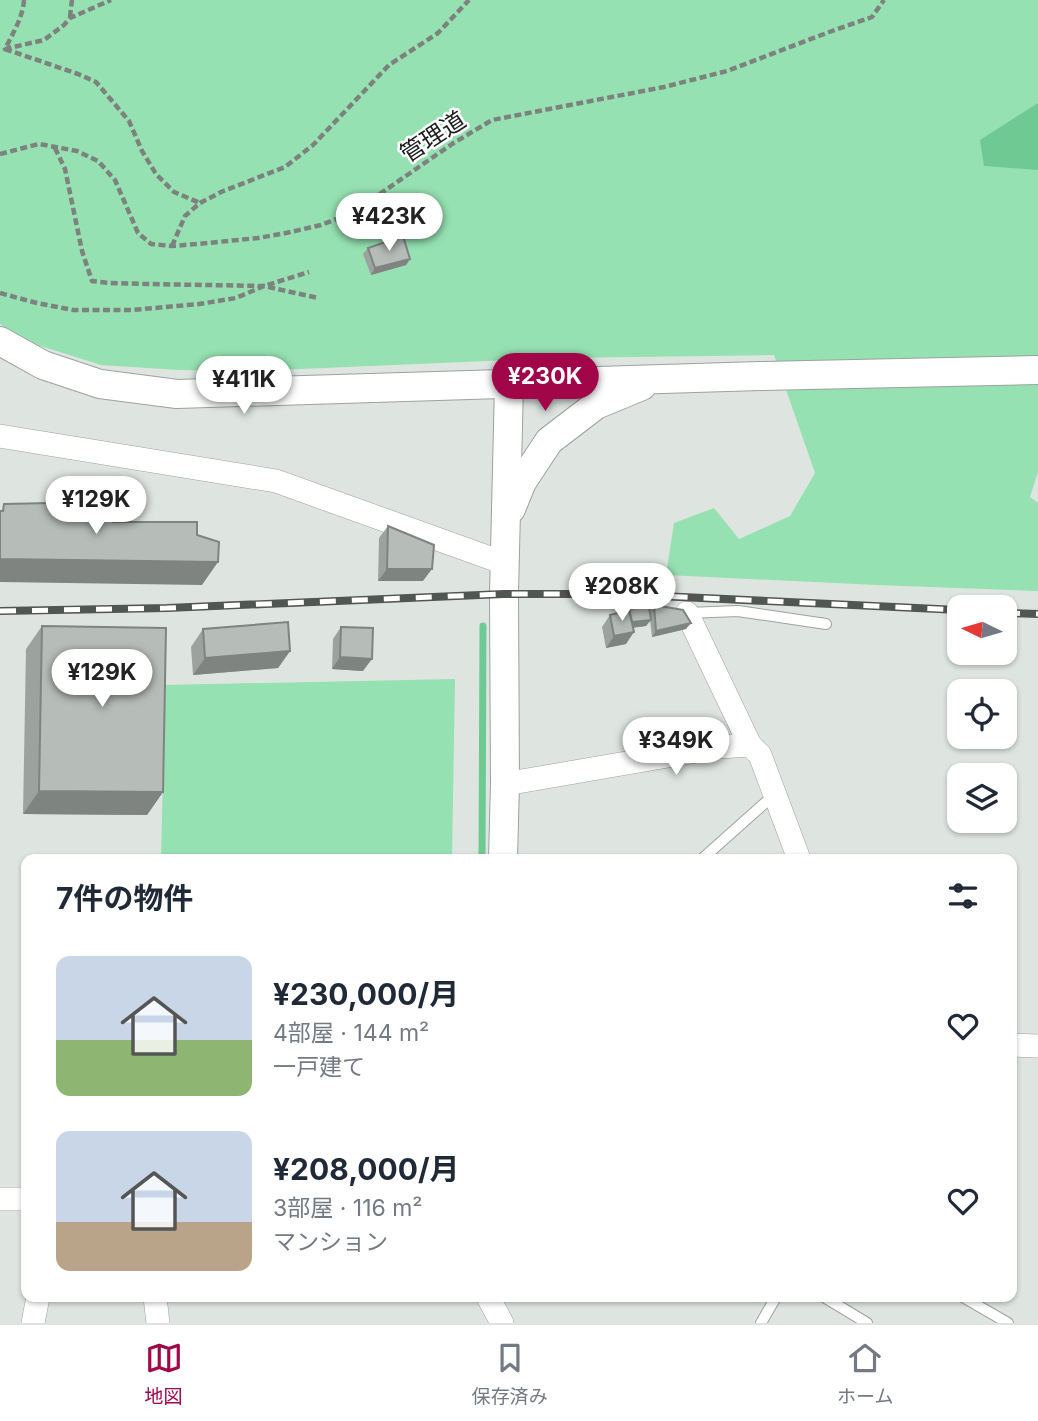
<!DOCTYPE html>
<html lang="ja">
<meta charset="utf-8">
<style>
:root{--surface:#fff;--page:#f2f2f3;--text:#1f2937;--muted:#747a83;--line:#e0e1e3;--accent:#a10748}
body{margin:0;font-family:Inter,"Noto Sans JP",sans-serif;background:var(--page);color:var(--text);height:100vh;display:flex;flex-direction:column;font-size:26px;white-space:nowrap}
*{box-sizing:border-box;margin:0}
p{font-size:23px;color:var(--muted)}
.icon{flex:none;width:38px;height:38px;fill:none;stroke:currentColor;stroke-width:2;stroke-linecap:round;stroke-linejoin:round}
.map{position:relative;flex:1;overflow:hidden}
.side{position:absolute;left:21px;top:854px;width:996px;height:448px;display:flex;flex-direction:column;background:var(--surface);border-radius:14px;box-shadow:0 2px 5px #0004}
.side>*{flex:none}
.needle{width:46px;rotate:275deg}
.fabs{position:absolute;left:947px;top:595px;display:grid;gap:14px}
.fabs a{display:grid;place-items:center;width:70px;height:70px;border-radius:14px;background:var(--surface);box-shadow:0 2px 5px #0004;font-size:35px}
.price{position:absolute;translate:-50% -60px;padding:0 16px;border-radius:24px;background:#fff;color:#222;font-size:23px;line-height:46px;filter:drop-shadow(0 2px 4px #0008)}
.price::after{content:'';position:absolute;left:50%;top:42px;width:21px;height:16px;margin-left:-10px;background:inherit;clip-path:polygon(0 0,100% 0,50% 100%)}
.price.on{background:var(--accent);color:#fff}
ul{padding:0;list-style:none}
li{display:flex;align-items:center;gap:21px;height:175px;padding:0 35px}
li span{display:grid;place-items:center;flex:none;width:196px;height:140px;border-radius:14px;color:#555}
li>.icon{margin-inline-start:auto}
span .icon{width:84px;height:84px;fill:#fffc;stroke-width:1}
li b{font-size:30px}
h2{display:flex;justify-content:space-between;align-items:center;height:84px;padding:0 35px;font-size:30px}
.tabs{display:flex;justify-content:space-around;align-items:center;height:98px;border-top:2px solid var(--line);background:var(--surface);font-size:19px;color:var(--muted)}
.tabs a{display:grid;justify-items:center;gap:4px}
.tabs .on{color:var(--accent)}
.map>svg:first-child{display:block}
</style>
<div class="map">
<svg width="1038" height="1323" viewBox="0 0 1038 1323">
<rect width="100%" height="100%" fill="#dee5e0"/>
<g fill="#95e1b1">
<polygon points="0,0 1038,0 1038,472 1030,497 1038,503 1038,591 877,585 666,575 674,523 714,508 739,539 790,516 815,473 774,355 556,358 253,371 178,370 101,365 28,342 0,324"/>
<polygon points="455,679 452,859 161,859 165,685"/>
</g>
<polygon fill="#6fc993" points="1038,103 1038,170 984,166 980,140"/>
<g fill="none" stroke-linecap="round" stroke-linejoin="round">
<polyline stroke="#6fc993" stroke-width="7" points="482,859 483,626"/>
<g stroke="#9ca29d" stroke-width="12">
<g id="service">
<polyline points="687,613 738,611 826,624"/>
<polyline points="702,859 775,794"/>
<polyline points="824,1297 867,1323"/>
<polyline points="963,1297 1008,1323"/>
<polyline points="761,1323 776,1297"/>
</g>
</g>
<g stroke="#9ca29d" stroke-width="24">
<g id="minor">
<polyline points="0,436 276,481 504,563"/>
<polyline points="687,613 750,745"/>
<polyline points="505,784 719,747 750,745 760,755 799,859"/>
<polyline points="1012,1045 1038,1046"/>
<polyline points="0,1199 26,1199"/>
<polyline points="155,1297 158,1323"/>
<polyline points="488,1297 502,1323"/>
<polyline points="33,1323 38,1297"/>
</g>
</g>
<g stroke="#9ca29d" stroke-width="30">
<g id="tertiary">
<polyline points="0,341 43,365 100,384 177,394 760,376 1038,370"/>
<polyline points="511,509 522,482 549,441 596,405 642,386"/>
<polyline points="503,859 505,784 504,594 509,384"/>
</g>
</g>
<g stroke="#7d827f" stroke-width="4.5" stroke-dasharray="7 3.5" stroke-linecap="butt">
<path d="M 24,0 C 23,17 13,33 5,49 L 44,40 L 64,25 L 70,18 L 111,0"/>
<polyline points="70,17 72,0"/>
<polyline points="5,49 78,74 96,82 129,121 142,151 156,174 174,192 200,203"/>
<polyline points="55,148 65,169 82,251 92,281 109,283 147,284 264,286 318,298"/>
<polyline points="0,154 39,144 77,151 98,161 115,180 138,233 151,244 172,246 197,244 258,238 286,233 321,225 354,212 452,144 492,120 664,87 727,71 832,31 872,17 884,0"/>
<polyline points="172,246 185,216 200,203 221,192 285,167 313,145 389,65 438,33 469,0"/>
<polyline points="0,293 37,303 73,310 132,310 199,304 236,298 264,286 309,272"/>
</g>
<use href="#service" stroke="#fff" stroke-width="10"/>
<use href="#minor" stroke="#fff" stroke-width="23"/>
<use href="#tertiary" stroke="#fff" stroke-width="28"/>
<g stroke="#525653" stroke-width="8">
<g id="rail">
<polyline points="0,611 167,608 504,594 617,594 959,610"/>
<polyline points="1004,613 1038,614"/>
</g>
</g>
<use href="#rail" stroke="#fff" stroke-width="5" stroke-dasharray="16" stroke-linecap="butt"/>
</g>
<g fill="#9da29e">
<polygon points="368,248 410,259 406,265 371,275 363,254"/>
<polygon points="388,526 423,581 378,581 379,538"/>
<polygon points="654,605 686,629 652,637 650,620 646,626 633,628 626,644 606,648 602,627 610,615 628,611 629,609 650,611"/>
<polygon points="42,626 163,792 147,815 23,814 26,649"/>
<polygon points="341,627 363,671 332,669 333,639"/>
<polygon points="203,629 290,651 278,668 193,675 191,647"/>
</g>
<g fill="#7f8481">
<polygon points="410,259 406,265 371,275 375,268"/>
<polygon points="0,559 218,562 202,585 0,582"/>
<polygon points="387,569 432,569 423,581 378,581"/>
<polygon points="651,620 646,626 627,628 631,622"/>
<polygon points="691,623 686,629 652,637 656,631"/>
<polygon points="634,632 626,644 606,648 614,636"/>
<polygon points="290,651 278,668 193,675 205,658"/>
<polygon points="340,657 372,659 363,671 332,669"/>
<polygon points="39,791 163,792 147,815 23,814"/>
</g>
<g fill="#b6bcb8" stroke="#7f8481" stroke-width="2">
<polygon points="403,236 410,259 375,268 368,248"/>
<polygon points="98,502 98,513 114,512 113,522 197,522 197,535 219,542 218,562 0,559 0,511 3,511 4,504"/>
<polygon points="388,526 434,545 432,569 387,569"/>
<polygon points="654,605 683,610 691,623 656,631"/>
<polygon points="649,606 651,620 632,622 629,609"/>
<polygon points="629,610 634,632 614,636 610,615"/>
<polygon points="288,622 290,651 205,658 203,629"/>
<polygon points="42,626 166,628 163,792 39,791"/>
<polygon points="341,627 373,628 372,659 340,657"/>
</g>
<g text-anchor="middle" stroke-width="5" stroke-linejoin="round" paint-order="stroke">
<g font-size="24" fill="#1b1e1c" stroke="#fff">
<text transform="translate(433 137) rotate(-33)" y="8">管理道</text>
</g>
</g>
</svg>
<div class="fabs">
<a><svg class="needle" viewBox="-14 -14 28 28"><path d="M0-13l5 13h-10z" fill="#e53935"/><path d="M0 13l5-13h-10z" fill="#747a83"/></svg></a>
<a><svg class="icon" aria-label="locate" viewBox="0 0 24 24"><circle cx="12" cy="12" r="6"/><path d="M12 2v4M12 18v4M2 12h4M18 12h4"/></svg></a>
<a><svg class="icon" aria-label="layers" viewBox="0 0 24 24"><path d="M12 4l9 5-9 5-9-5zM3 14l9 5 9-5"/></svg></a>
</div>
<b class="price" style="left:389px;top:253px">¥423K</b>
<b class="price on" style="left:545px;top:413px">¥230K</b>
<b class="price" style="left:244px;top:416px">¥411K</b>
<b class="price" style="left:96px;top:536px">¥129K</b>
<b class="price" style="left:622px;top:623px">¥208K</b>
<b class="price" style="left:102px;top:709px">¥129K</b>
<b class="price" style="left:676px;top:777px">¥349K</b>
<section class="side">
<h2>7件の物件<svg class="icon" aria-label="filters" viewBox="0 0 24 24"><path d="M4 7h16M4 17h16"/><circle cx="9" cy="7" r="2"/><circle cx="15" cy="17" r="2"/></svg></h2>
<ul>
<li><span style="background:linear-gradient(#c9d6e8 60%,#8fb573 0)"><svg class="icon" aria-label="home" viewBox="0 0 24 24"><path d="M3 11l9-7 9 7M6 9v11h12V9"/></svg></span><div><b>¥230,000/月</b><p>4部屋 · 144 m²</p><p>一戸建て</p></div><svg class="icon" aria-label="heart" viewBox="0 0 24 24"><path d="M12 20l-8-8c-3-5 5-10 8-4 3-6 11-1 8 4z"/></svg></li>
<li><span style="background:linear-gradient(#c9d6e8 65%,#b9a48a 0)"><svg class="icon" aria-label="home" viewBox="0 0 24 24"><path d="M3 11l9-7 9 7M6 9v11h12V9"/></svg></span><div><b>¥208,000/月</b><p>3部屋 · 116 m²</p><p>マンション</p></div><svg class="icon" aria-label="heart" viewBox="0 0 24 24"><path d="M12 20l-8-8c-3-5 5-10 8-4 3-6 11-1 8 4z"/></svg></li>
</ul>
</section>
</div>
<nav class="tabs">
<a class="on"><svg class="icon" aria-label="map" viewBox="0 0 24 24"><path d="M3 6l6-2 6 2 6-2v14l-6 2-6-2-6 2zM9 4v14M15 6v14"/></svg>地図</a>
<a><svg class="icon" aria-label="saved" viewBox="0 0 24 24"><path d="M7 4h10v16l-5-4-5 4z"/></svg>保存済み</a>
<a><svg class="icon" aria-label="home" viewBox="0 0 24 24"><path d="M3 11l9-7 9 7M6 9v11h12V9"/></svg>ホーム</a>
</nav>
